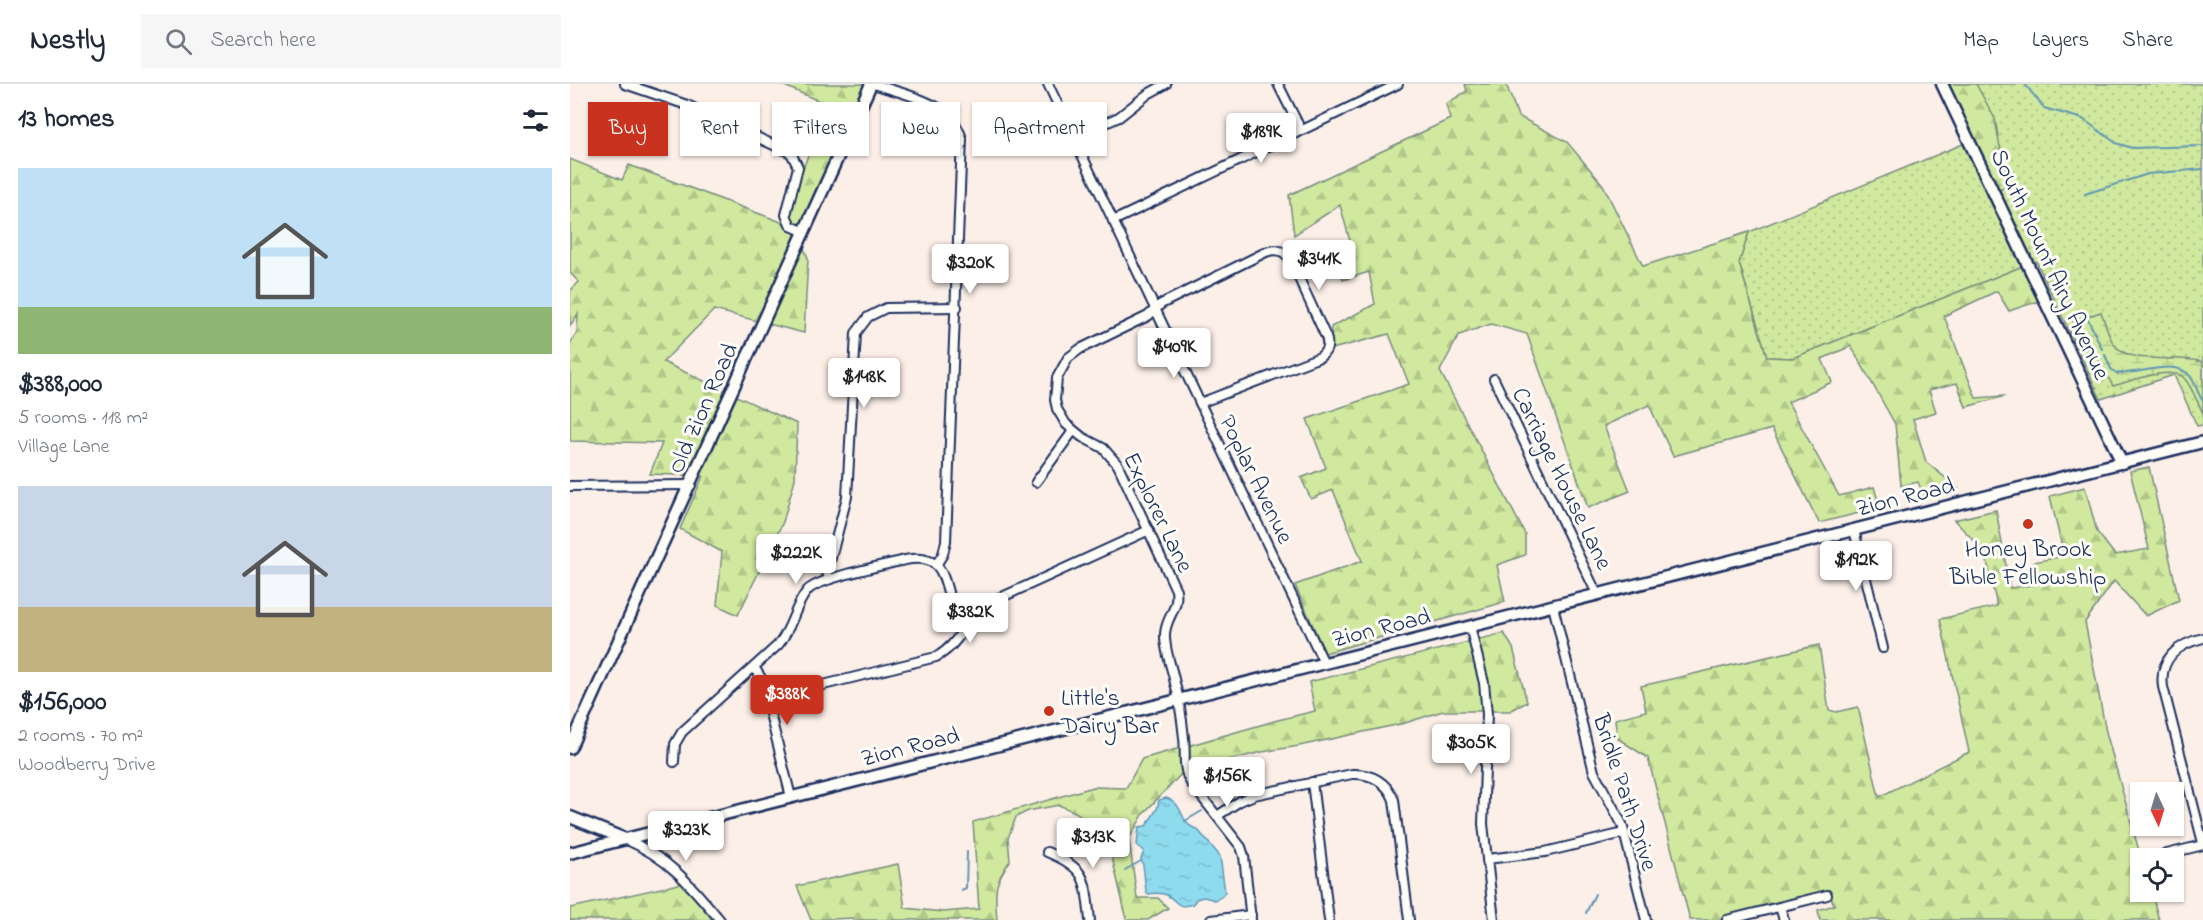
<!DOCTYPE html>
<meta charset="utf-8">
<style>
:root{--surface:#fff;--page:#f6f6f7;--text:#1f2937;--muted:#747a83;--line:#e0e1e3;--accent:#c8321e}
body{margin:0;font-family:"Indie Flower",sans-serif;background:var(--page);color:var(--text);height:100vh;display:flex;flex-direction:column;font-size:22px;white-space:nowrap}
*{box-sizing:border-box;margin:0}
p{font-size:20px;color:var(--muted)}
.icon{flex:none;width:33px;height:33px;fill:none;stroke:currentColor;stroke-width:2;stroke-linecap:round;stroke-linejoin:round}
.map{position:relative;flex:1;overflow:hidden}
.details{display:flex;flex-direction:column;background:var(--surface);width:570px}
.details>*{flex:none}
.banner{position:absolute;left:18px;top:18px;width:570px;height:54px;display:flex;gap:12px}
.needle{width:39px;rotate:176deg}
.tools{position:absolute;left:1560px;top:698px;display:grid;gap:12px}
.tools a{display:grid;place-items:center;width:54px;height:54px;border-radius:0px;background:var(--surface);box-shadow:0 2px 4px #0004;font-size:30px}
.price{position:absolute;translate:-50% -51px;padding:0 14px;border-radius:6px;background:#fff;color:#222;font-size:20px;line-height:39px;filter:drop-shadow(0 2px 3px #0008)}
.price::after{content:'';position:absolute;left:50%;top:36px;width:18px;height:14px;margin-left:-9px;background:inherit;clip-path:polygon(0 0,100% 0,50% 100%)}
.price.selected{background:var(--accent);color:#fff}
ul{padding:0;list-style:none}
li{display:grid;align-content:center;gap:12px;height:318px;padding:0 18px}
li span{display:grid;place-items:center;height:186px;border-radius:0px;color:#555}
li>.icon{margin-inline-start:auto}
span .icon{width:108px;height:108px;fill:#fffc;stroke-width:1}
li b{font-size:26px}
h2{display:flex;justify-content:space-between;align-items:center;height:72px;padding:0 18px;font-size:26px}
.pill{padding:0 21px;border-radius:0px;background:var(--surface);box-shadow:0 2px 4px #0004;font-size:21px;line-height:54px}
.pill.selected{background:var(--accent);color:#fff}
header{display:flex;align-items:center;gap:36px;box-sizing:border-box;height:84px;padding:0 30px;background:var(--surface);border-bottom:2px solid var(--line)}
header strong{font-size:28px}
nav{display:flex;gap:33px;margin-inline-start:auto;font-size:21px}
.search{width:420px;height:54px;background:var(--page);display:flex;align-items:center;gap:15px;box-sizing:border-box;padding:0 21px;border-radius:0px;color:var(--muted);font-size:22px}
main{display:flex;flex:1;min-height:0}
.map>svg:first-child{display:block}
</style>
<header>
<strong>Nestly</strong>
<div class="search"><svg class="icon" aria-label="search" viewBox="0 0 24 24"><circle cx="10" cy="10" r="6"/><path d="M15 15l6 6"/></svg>Search here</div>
<nav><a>Map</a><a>Layers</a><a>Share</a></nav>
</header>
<main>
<section class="details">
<h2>13 homes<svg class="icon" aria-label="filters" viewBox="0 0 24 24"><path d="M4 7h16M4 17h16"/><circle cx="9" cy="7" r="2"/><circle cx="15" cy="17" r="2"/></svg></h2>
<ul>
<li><span style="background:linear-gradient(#bfe0f5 75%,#8fb573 0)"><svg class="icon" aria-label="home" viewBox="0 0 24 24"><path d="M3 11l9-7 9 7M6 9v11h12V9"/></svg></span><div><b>$388,000</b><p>5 rooms · 118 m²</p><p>Village Lane</p></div></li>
<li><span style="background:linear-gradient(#c9d6e8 65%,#c2b280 0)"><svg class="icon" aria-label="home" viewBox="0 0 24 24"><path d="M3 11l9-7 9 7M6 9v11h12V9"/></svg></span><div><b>$156,000</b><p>2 rooms · 70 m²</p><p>Woodberry Drive</p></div></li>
</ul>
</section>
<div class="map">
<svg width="1633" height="836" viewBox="0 0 1633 836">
<defs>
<pattern id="grass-dots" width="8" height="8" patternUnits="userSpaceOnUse" patternTransform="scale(1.5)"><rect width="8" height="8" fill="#d0e99e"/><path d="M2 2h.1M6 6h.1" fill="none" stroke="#b2c88a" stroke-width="1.8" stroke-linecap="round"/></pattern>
<pattern id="forest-firs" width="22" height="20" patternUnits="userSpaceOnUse" patternTransform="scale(1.5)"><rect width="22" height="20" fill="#d0e99e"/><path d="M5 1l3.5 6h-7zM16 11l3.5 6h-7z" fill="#b2c88a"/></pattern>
<pattern id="wetland-marsh" width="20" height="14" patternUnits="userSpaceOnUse" patternTransform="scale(1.5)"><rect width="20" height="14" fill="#d0e99e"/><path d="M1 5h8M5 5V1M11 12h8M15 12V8" fill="none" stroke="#b2c88a"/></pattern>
<pattern id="water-ripples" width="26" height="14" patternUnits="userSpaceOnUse" patternTransform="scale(1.5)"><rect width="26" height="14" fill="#8edbee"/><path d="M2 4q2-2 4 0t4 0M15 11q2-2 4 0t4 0" fill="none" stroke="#7abcce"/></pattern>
</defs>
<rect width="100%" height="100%" fill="#fcefe8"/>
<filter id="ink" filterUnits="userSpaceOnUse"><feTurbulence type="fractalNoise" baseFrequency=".0167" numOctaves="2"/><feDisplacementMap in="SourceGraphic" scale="12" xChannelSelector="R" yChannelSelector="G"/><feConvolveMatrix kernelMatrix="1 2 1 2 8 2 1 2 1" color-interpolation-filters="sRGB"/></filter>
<g filter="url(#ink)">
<polygon fill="url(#grass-dots)" stroke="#768c7e" stroke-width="1.5" points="1384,0 1633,0 1633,341 1627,342 1604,291 1531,315 1466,177 1223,274 1197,273 1169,179 1179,148 1410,53"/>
<g fill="url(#forest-firs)" stroke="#768c7e" stroke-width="1.5">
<polygon points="210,0 294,0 228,150 238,174 234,249 144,226 93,278 227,340 225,395 213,438 168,531 147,521 152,468 110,445 133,392 80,390 92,359 0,357 0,260 7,249 8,230 0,242 0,207 9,198 0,189 0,75 52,96 59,81 214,139 256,20"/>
<polygon points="895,0 936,0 948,32 997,58 1033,101 1073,182 1179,148 1169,179 1197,273 1223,274 1458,180 1475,215 1439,227 1427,207 1374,232 1406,314 1435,312 1396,323 1387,299 1359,306 1366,328 1343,335 1356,378 1388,404 1354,412 1348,398 1331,402 1325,340 1281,262 1252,275 1262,298 1218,318 1269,412 1304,403 1309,420 1289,429 1249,439 1202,345 1103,372 1079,321 1034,342 1060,407 1018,424 957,250 921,240 889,251 870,287 955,450 955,471 927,481 935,518 755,569 725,501 792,477 763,406 741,415 731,394 756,384 737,335 839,300 819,250 762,265 761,243 805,220 799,188 773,196 765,168 780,157 770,121 724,151 719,111 880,35 876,20 897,7"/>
<polygon points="1372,0 1406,0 1425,35 1437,103 1424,107"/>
<polygon points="1579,383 1609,516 1576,532 1544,497 1515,538 1536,648 1571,774 1570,807 1581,807 1589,836 1250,836 1248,826 1264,821 1259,808 1170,831 1170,836 1120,836 1078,674 1047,654 1045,635 1076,627 1071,602 1249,561 1259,626 1266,628 1288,623 1309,713 1399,668 1370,535 1427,522 1415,468 1384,436 1426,426 1440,504 1468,500 1464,478 1494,472 1480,412 1515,403 1527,448 1545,471 1579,465 1560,387"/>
<path d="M 934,549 L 943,564 L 957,618 L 940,627 L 873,627 L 835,639 L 729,662 L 692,668 L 614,687 L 574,729 L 559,755 L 567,814 L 588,814 L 598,824 L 578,836 L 557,836 L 538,757 L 507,729 L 489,721 L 458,727 L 446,733 L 438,754 L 440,777 C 423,800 425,808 427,836 L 283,836 L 283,834 L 241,836 L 227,802 L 328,780 L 335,824 L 373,828 L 409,825 L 403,738 L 523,703 L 556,704 L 572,675 L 708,636 L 745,627 L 739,598 Z"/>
<polygon points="118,798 150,836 0,836 0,824"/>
</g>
<path fill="url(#wetland-marsh)" stroke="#768c7e" stroke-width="1.5" d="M 1531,228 C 1535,238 1538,250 1543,259 C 1558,283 1608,270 1633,278 L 1633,329 C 1627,318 1623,305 1615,295 C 1605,280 1558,298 1543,302 L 1527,273 L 1515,259 L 1503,237 Z"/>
<path fill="url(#water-ripples)" stroke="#6096b4" stroke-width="1.5" d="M 596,714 C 616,720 608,740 627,745 L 650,772 L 655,808 L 651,813 L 645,816 L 634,813 L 626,815 L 623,820 C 606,825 610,819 597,811 C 591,808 584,809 577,810 C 573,797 576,786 571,775 L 574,767 L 567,761 L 569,743 L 576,742 L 587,725 L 589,716 Z"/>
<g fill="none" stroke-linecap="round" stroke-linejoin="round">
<g stroke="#6096b4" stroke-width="2">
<polyline points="1455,0 1474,24 1513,35 1546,59 1562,64 1633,62"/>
<polyline points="1515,110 1578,90 1633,85"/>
<polyline points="1515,229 1532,265"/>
<path d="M 1535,271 L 1541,285 L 1546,289 C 1567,292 1605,273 1620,292 C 1626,299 1627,309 1633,317"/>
<polyline points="615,737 632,727"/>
<polyline points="555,786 571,777"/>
<polyline points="391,806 396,804 397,768"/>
<polyline points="1016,829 1025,810"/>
</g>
<g stroke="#1b2f5e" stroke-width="12">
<g id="minor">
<polyline points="55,0 117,21 221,69 228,83 216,131 221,142 235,148"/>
<path d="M 304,0 C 338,12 381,17 392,55 L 376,457 L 373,470 L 366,481"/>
<polyline points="478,0 754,579"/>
<polyline points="708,0 731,46"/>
<polyline points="504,53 549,33 578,10 596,0"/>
<polyline points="543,137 828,0"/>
<polyline points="924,295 1027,510"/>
<path d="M 630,319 L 750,273 C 757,268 759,261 756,253 L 721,177 C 715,167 708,164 696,168 L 591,220 L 578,232 L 510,265 L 498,274 L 487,294 L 485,316 L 487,325 L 496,340 L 512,353 L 533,364 L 548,381 L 606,506 C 609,526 596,532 595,550 C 594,564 601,581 604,595 C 609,614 612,634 614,654 C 616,669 612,685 621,699 L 671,763 L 674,772 L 681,836"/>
<polyline points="466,398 503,347"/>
<polyline points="0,402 121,401"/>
<polyline points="1284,446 1313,564"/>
<polyline points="260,495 257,489 277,413 286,249 298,233 316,224 387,223"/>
<polyline points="983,522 1024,688 1052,740 1076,836"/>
<polyline points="900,542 914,599 917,630 913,740 924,836"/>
<path d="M 1633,554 C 1608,560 1589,575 1593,603 L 1633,759"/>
<polyline points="184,583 191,594 221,713"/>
<path d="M 197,615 L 366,573 C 391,560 396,533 419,519 L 579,446"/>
<path d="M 104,678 L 105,660 L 112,648 L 208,561 C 222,545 224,523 237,507 C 247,494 316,481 335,476 C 378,468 372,499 384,526 C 387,532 393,536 397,540"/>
<polyline points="742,698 759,836"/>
<path d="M 647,732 L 670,717 L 684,711 L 782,690 C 801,689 817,698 824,716 L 839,836"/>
<path d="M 55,755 C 99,774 120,800 150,836"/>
<path d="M 477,768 C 518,785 515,795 520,836"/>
<polyline points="1581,774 1633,761"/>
<polyline points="917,775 975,768 1054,749"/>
<polyline points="1210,823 1214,836"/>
<polyline points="641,836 681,831"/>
<polyline points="1157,836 1257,811"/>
</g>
</g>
<g stroke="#1b2f5e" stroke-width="15">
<g id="tertiary">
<polyline points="1372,0 1552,379"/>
<polyline points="0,664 301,0"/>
<polyline points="0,733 55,755"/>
<polyline points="0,769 1633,358"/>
</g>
</g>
<use href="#minor" stroke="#fdfcf7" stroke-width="8"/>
<use href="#tertiary" stroke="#fdfcf7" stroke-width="10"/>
</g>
</g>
<g fill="#c8321e" stroke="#fdfcf7" stroke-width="2">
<circle cx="1458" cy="440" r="6"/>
<circle cx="479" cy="627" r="6"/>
</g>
<g text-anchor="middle" stroke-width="6" stroke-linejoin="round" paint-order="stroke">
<g font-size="24" fill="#1b2f5e" stroke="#fdfcf7">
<text transform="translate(1481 180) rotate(65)" y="8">South Mount Airy Avenue</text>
<text transform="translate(132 324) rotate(-66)" y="8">Old Zion Road</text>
<text transform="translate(993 394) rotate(64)" y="8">Carriage House Lane</text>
<text transform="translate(687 395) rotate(64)" y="8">Poplar Avenue</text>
<text transform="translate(1335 412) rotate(-14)" y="8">Zion Road</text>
<text transform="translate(589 428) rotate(64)" y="8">Explorer Lane</text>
<text transform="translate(811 543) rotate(-14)" y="8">Zion Road</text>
<text transform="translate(340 662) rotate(-14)" y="8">Zion Road</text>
<text transform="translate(1056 708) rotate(72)" y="8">Bridle Path Drive</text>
</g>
<g font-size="24" fill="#1b2f5e" stroke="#fdfcf7">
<text x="1458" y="472">Honey Brook<tspan x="1458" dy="28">Bible Fellowship</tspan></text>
<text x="491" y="621" text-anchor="start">Little's<tspan x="491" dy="28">Dairy Bar</tspan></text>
</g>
</g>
</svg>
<div class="tools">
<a><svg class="needle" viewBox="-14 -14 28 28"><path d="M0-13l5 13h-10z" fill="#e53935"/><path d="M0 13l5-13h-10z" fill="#747a83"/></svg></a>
<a><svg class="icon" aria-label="locate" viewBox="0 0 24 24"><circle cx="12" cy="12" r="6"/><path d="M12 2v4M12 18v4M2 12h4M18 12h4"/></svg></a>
</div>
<b class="price" style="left:691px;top:80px">$189K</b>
<b class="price" style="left:749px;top:207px">$341K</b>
<b class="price" style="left:400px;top:211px">$320K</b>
<b class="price" style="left:604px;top:295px">$409K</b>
<b class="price" style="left:294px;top:325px">$148K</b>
<b class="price" style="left:226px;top:501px">$222K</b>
<b class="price" style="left:1286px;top:508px">$192K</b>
<b class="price" style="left:400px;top:560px">$382K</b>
<b class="price selected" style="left:217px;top:642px">$388K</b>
<b class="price" style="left:901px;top:691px">$305K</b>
<b class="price" style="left:657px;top:724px">$156K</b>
<b class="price" style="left:116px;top:778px">$323K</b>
<b class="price" style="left:523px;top:785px">$313K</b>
<div class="banner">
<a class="pill selected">Buy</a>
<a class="pill">Rent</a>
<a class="pill">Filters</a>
<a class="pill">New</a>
<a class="pill">Apartment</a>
</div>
</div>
</main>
